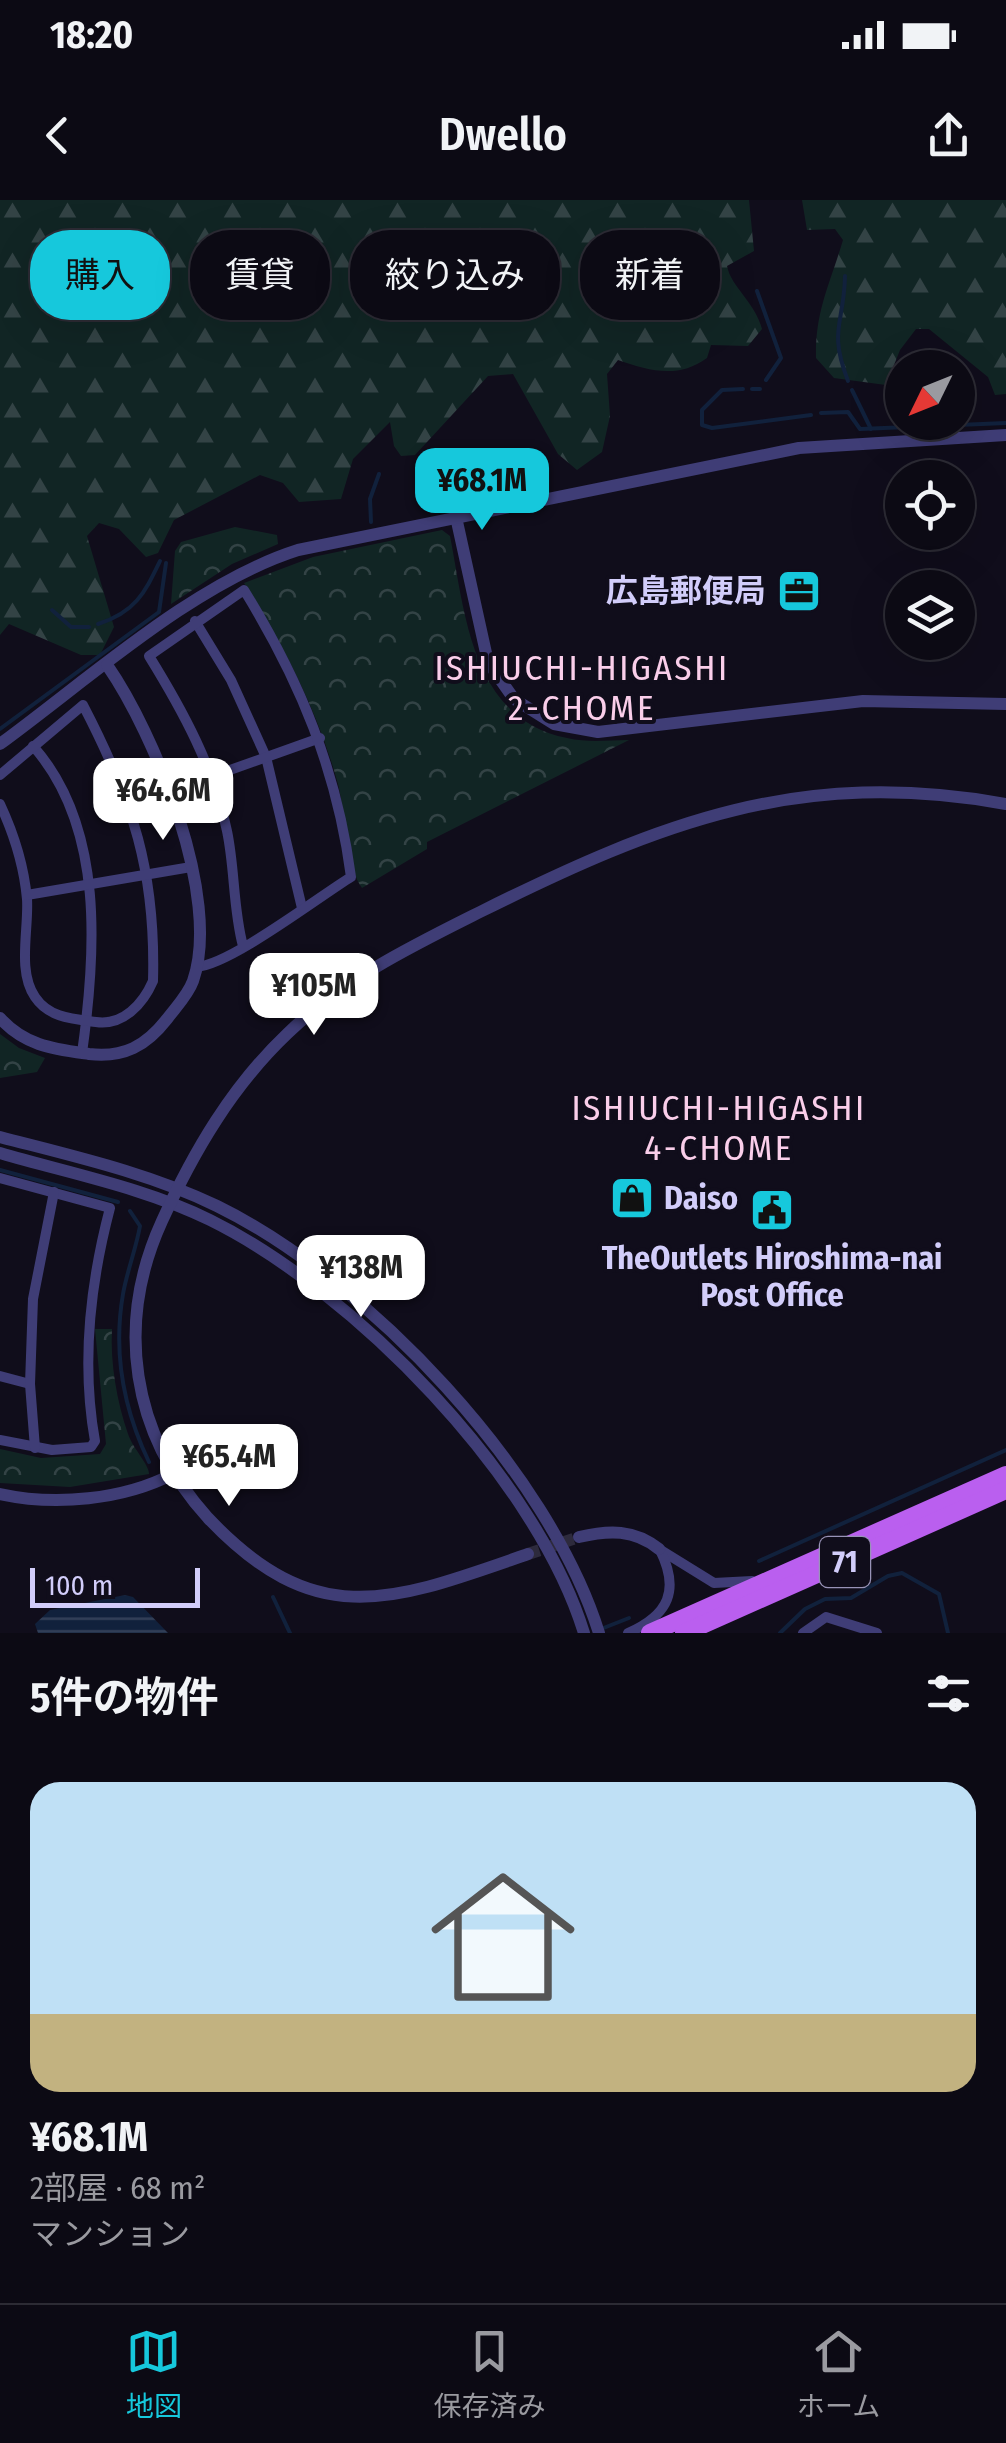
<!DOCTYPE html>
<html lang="ja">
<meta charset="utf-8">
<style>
:root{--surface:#0c0a14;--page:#15131d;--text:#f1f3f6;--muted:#9a9aa0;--line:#2c2b34;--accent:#16c8dc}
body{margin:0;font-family:"Fira Sans Condensed","Noto Sans JP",sans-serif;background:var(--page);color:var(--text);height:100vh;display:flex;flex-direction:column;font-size:38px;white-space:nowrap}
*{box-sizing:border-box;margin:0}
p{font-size:32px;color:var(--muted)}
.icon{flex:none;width:55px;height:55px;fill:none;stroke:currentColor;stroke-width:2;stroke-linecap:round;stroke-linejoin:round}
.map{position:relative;height:1433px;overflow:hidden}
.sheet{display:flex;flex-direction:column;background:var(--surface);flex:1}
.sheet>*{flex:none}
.top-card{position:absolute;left:30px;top:30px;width:948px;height:90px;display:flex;gap:20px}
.needle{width:65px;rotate:227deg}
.tools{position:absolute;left:885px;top:150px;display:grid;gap:20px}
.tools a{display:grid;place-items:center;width:90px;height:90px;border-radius:50%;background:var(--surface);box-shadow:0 10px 40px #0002,0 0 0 2px var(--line);font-size:50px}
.scale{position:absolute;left:30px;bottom:25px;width:170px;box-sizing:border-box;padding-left:10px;border:5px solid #d2cdfa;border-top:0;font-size:28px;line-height:35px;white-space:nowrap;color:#d2cdfa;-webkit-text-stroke:8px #100d1b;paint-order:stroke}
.price{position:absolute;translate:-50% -85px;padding:0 22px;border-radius:20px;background:#fff;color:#222;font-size:32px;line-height:65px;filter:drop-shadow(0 2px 5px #0008)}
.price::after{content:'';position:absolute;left:50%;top:60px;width:30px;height:22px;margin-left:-15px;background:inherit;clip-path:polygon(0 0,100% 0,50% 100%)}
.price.selected{background:var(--accent);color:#111}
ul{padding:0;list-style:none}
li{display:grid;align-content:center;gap:20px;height:530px;padding:0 30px}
li span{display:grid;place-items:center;height:310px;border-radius:30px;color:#555}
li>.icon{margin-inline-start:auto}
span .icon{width:180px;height:180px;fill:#fffc;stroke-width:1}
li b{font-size:42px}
h2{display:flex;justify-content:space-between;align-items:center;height:120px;padding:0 30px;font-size:42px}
.tag{padding:0 35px;border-radius:40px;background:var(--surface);box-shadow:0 10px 40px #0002,0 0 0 2px var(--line);font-size:35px;line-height:90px}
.tag.selected{background:var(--accent);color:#111}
.status{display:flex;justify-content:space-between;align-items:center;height:70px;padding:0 50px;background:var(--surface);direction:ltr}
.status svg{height:28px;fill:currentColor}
header{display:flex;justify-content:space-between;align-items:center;height:130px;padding:0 30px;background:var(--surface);font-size:45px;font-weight:600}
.menu{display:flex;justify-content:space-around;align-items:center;height:140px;border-top:2px solid var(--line);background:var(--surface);font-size:28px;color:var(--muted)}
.menu a{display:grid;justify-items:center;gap:5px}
.menu .selected{color:var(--accent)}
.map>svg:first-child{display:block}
</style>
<div class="status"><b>18:20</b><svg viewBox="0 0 49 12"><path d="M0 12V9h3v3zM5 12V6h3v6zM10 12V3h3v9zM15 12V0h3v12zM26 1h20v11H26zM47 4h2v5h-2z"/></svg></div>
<header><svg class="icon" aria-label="back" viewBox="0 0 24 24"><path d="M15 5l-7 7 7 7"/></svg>Dwello<svg class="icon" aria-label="share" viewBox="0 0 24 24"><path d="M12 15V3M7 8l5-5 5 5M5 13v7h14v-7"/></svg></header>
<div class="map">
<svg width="1006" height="1433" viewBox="0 0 1006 1433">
<defs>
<pattern id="forest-firs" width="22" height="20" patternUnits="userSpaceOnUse" patternTransform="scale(2.5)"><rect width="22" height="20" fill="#112524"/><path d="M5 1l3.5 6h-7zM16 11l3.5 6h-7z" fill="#334345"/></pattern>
<pattern id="park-crowns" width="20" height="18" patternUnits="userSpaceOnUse" patternTransform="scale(2.5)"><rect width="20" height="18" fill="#112524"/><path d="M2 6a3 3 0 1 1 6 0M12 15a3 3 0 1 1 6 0" fill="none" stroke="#334345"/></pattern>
<pattern id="water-rules" width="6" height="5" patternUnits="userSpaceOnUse" patternTransform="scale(2.5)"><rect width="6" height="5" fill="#11213c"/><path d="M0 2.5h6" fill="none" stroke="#334059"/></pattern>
</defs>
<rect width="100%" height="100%" fill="#100d1b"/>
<g fill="url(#forest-firs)">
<path d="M 0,0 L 749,0 L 754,51 L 727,66 C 731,87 755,102 762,129 L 748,146 L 711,145 L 707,158 C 678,179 650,171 618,160 L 607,174 L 610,216 L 602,252 L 577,270 L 558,254 L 513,174 L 488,176 L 415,255 L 401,256 L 394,246 L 390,222 L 353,259 L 341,299 L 299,302 L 283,283 L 260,275 L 174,320 L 158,353 L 146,357 L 119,329 L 99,323 L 87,336 L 114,427 L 100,455 L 81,455 L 9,424 L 0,435 Z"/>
<path d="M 802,0 L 1006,0 L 1006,194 L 995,195 L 988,177 L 929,129 L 916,129 L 900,150 L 886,185 L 834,178 L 816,158 C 815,111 830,84 843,40 L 835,29 L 807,30 Z"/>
</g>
<g fill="url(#park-crowns)">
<polygon points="235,327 277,335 278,344 232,364 171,404 175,351 181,342"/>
<path d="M 442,330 L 450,336 C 465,413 471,519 567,538 C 588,543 609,540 629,540 L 427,642 L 427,649 L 362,688 C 347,668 345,611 338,584 C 318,511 284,446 244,383 L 313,357 Z"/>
<polygon points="0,834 19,848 45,858 37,872 0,878"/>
<path d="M 95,1129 L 112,1129 C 110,1163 117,1202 128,1234 C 133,1249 149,1264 149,1274 L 70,1287 L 0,1283 L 0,1249 L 41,1258 L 100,1254 L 106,1244 Z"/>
</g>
<polygon fill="url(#water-rules)" points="125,1395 133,1397 168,1433 38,1433 35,1424 50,1410"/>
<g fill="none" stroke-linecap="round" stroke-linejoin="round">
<g stroke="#11213c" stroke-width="4">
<path d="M 845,76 C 844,125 828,129 848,181"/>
<polyline points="757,91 781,158 766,180"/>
<polyline points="743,189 722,190 702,210 702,225 712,228 811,215"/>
<polyline points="752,189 760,189"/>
<polyline points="852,190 871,229"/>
<polyline points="821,213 848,212 860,229 1006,223"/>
<polyline points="371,322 370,299 379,274"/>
<polyline points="52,410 71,427 89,427"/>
<path d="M 98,424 C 136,412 145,392 160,361"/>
<polyline points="0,529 159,412 166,363"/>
<polyline points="0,970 118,1002"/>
<path d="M 130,1011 L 140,1026 C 136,1049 127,1071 123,1094 C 113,1152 124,1210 149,1262"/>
<polyline points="759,1361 1006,1250"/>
<polyline points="273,1397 290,1433"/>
<polyline points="601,1429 629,1418"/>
<polyline points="780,1433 805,1409 825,1399 851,1398 888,1376 902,1373 939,1394 948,1433"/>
</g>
<polyline stroke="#2d2a3c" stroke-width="12" stroke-dasharray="12 6" stroke-linecap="butt" points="528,1354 579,1337"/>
<g stroke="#3f3d76" stroke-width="10">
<polyline points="195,421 231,480 266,557 302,708"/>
<path d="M 33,546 C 105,627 96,754 82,853"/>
<path d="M 0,575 L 83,505 C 133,601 156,672 153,781 C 143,804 123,826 96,822 C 73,819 49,818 35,797 C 17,771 29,729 27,699 C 24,666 14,634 0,604"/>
<polyline points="171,591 320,538"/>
<polyline points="27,695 191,667"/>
<path d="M 196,767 C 230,765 317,698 351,677 C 337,570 300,481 244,390 L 149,456 C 183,511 214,568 227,631 C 235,669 233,709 243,746"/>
<path d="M 0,978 L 110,1008 C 90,1084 81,1163 95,1241 L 91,1247 L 52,1250 L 0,1240"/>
<polyline points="0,1176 30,1184"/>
<polyline points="35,1248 30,1184 33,1099 54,992"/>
<polyline points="659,1349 714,1383 752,1381"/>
<path d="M 628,1433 C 669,1415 680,1390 660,1350"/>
<polyline points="803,1433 826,1417 877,1433"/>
</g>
<g stroke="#3f3d76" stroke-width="12">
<polyline points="456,317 488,462 514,499 554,524 598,532 863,501 1006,504"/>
<path d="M 0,544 C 89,479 194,383 298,350 L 799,248 L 1006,235"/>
<path d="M 0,818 C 25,846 54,849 89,854 C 124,858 146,846 167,819 C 176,807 188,795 193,781 C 222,698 155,534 107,465"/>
<path d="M 0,937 C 73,956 149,973 217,1006 C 368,1080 549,1272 599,1433"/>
<path d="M 0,953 C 68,973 146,988 210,1020 C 354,1091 536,1277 584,1433"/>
<path d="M 0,1294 C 55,1306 123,1300 173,1274"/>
<path d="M 579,1337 C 609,1330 634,1329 659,1349"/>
<path d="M 528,1354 C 393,1401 317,1433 208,1318 C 131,1233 115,1124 162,1021 C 194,951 232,886 288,833 C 344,779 412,746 480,712 C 661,622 800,567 1006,604"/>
</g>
<g stroke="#ba5fef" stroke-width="18">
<polyline points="650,1433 1006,1275"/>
<polyline points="684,1433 1006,1290"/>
</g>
</g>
<defs>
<g id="office-square" transform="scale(2.25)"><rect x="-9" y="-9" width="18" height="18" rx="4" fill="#16c8dc" stroke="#100d1b"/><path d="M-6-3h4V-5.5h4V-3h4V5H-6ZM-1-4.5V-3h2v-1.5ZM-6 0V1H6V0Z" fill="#111"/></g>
<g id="shop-square" transform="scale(2.25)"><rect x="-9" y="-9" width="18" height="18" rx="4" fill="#16c8dc" stroke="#100d1b"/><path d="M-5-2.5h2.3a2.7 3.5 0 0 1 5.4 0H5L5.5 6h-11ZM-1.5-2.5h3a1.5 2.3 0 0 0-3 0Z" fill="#111"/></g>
<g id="civic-square" transform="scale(2.25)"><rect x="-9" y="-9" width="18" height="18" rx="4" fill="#16c8dc" stroke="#100d1b"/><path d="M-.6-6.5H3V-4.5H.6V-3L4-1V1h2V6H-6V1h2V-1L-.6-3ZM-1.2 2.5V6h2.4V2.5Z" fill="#111"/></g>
</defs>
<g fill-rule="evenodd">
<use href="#office-square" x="799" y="391"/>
<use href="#shop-square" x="632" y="998"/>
<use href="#civic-square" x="772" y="1010"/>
</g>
<g text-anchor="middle" stroke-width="8" stroke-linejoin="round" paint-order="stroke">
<rect fill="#100d1b" stroke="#9893b7" stroke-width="2.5" x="820" y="1337" width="50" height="50" rx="8"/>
<g font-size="30" font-weight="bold" fill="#d2cdfa">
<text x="845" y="1372">71</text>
</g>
<g font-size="32" font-weight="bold" fill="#d2cdfa" stroke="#100d1b" text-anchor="end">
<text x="766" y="402">広島郵便局</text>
<text x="664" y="1009" text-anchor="start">Daiso</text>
<text x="772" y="1069" text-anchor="middle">TheOutlets Hiroshima-nai<tspan x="772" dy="37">Post Office</tspan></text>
</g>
<g font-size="35" letter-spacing="2.5" fill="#faceea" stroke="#100d1b">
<text x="582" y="480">ISHIUCHI-HIGASHI<tspan x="582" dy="40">2-CHOME</tspan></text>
<text x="719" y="920">ISHIUCHI-HIGASHI<tspan x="719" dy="40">4-CHOME</tspan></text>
</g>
</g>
</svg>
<div class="tools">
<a><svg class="needle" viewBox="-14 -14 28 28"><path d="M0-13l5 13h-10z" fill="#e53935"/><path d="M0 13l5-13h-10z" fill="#9a9aa0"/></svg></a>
<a><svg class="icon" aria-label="locate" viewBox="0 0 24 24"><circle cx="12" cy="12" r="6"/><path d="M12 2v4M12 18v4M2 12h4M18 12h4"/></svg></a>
<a><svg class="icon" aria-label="layers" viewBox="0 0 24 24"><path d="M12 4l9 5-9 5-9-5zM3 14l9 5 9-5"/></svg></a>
</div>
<div class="scale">100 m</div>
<b class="price selected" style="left:482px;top:333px">¥68.1M</b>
<b class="price" style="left:163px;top:643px">¥64.6M</b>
<b class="price" style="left:314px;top:838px">¥105M</b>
<b class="price" style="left:361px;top:1120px">¥138M</b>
<b class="price" style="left:229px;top:1309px">¥65.4M</b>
<div class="top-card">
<a class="tag selected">購入</a>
<a class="tag">賃貸</a>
<a class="tag">絞り込み</a>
<a class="tag">新着</a>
</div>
</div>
<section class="sheet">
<h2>5件の物件<svg class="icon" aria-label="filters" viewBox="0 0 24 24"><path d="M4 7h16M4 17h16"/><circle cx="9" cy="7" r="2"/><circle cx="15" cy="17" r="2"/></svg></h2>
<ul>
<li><span style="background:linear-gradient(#bfe0f5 75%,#c2b280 0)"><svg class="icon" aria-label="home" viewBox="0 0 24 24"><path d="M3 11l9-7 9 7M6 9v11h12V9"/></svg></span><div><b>¥68.1M</b><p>2部屋 · 68 m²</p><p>マンション</p></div></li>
</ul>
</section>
<nav class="menu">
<a class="selected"><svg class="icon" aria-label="map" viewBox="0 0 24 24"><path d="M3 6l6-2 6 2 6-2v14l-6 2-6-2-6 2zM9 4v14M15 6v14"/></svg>地図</a>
<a><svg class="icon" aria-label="saved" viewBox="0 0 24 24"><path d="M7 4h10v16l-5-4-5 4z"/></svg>保存済み</a>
<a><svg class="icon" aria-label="home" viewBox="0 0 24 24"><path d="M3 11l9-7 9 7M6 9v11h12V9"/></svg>ホーム</a>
</nav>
